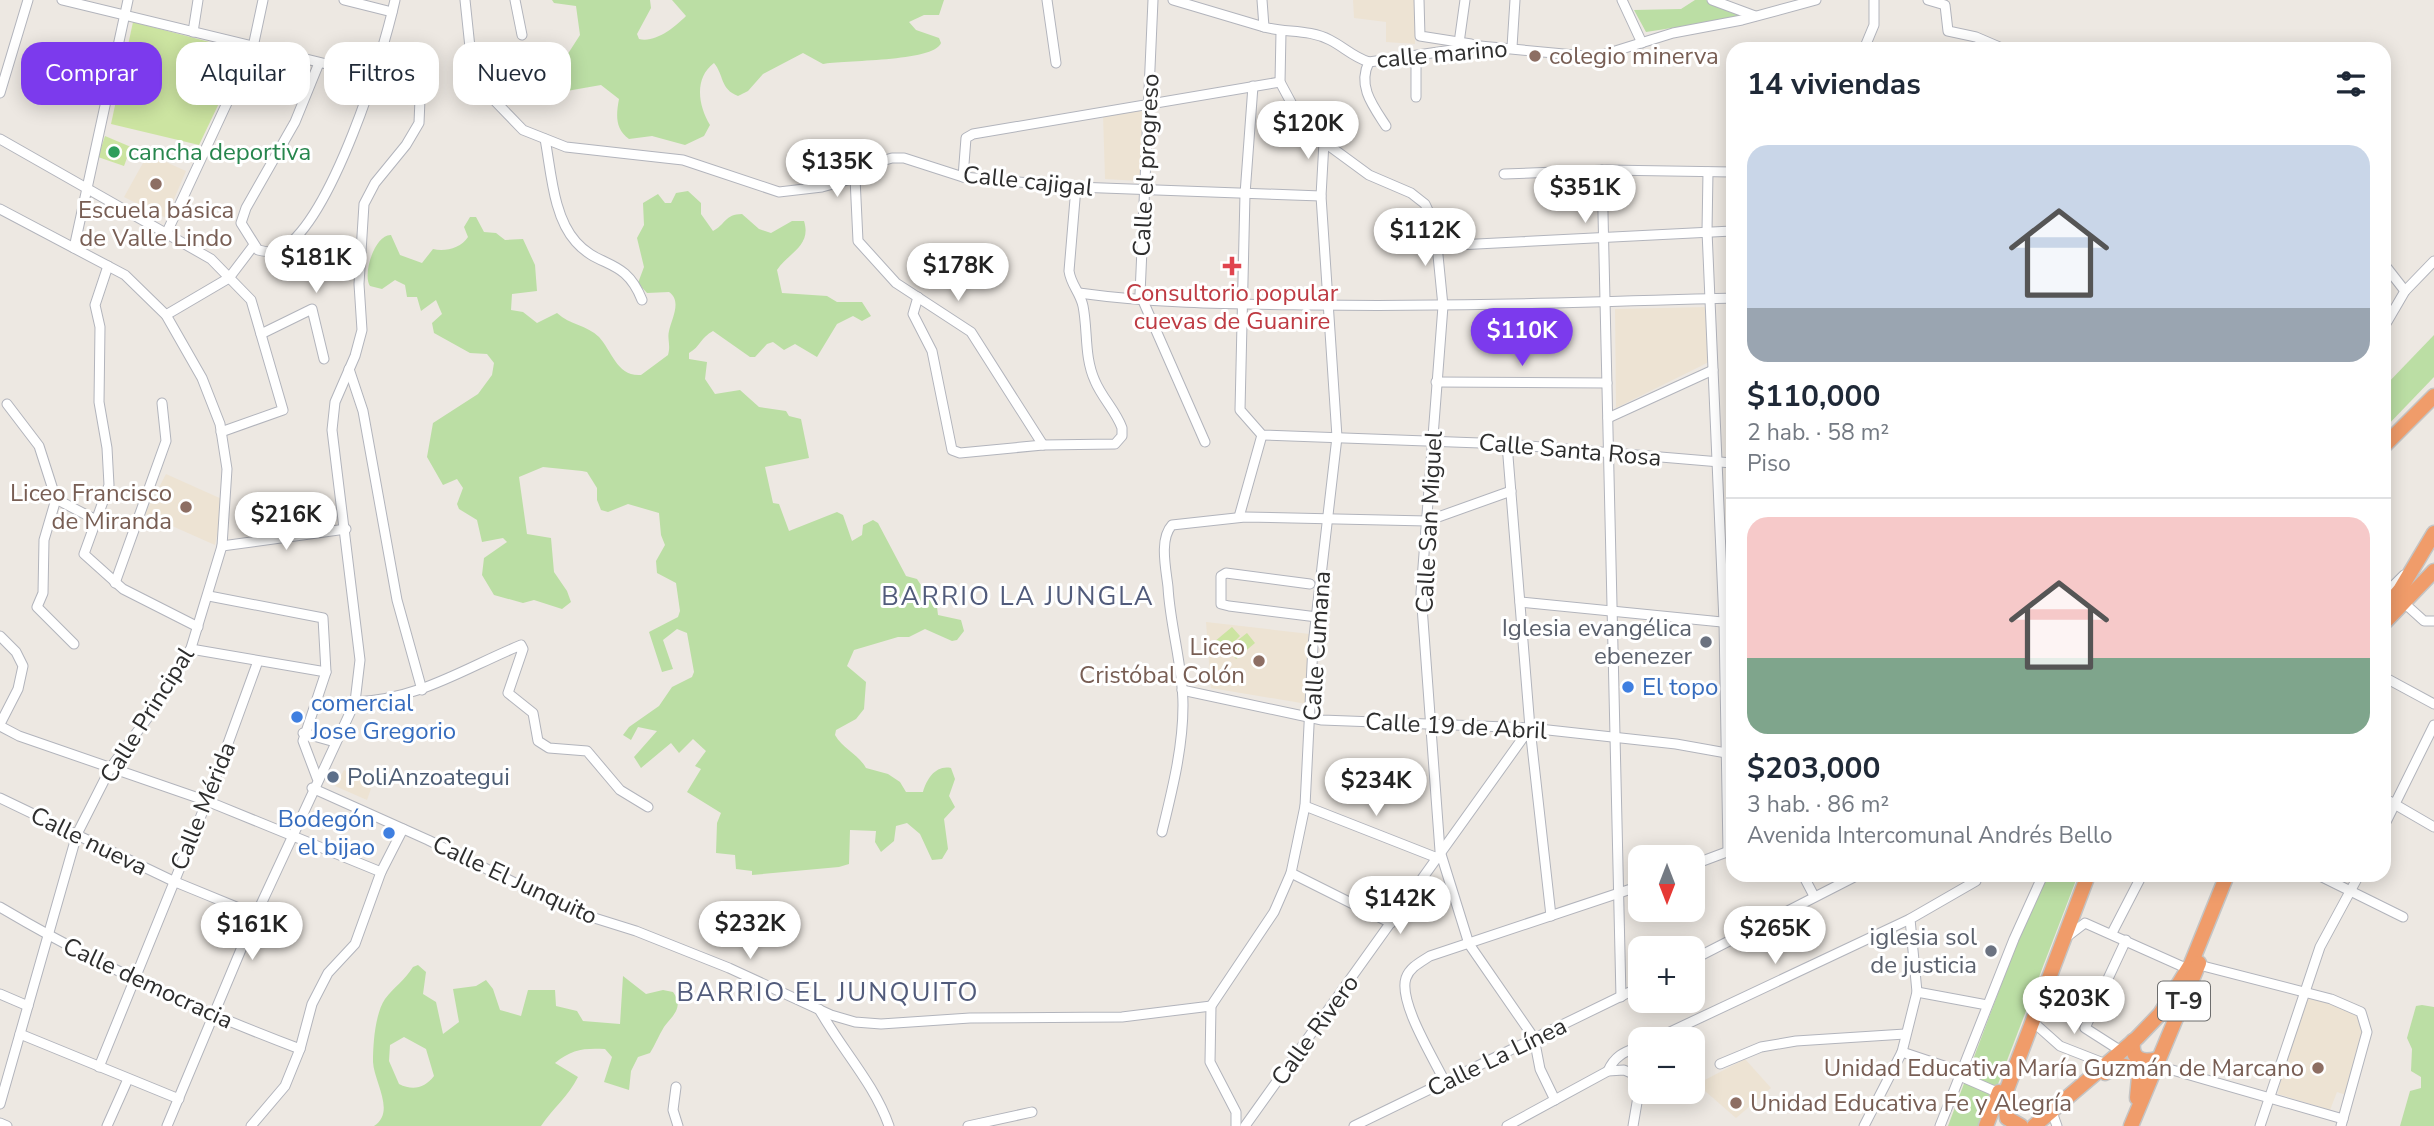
<!DOCTYPE html>
<html lang="es">
<meta charset="utf-8">
<style>
:root{--surface:#fff;--page:#f2f2f3;--text:#1f2937;--muted:#747a83;--line:#e0e1e3;--accent:#7c3aed}
body{margin:0;font-family:"Nunito Sans",sans-serif;background:var(--page);color:var(--text);height:100vh;display:flex;flex-direction:column;font-size:26px;white-space:nowrap}
*{box-sizing:border-box;margin:0}
p{font-size:23px;color:var(--muted)}
.icon{flex:none;width:38px;height:38px;fill:none;stroke:currentColor;stroke-width:2;stroke-linecap:round;stroke-linejoin:round}
.map{position:relative;flex:1;overflow:hidden}
.side{position:absolute;left:1726px;top:42px;width:665px;height:840px;display:flex;flex-direction:column;background:var(--surface);border-radius:21px;box-shadow:0 4px 18px #0003}
.side>*{flex:none}
.banner{position:absolute;left:21px;top:42px;width:665px;height:63px;display:flex;gap:14px}
.needle{width:46px;rotate:180deg}
.fabs{position:absolute;left:1628px;top:845px;display:grid;gap:14px}
.fabs a{display:grid;place-items:center;width:77px;height:77px;border-radius:14px;background:var(--surface);box-shadow:0 4px 18px #0003;font-size:35px}
.price{position:absolute;translate:-50% -60px;padding:0 16px;border-radius:24px;background:#fff;color:#222;font-size:23px;line-height:46px;filter:drop-shadow(0 2px 4px #0008)}
.price::after{content:'';position:absolute;left:50%;top:42px;width:21px;height:16px;margin-left:-10px;background:inherit;clip-path:polygon(0 0,100% 0,50% 100%)}
.price.on{background:var(--accent);color:#fff}
ul{padding:0;list-style:none}
li{display:grid;align-content:center;gap:14px;height:371px;padding:0 21px}
li+li{border-top:2px solid var(--line)}
li span{display:grid;place-items:center;height:217px;border-radius:21px;color:#555}
li>.icon{margin-inline-start:auto}
span .icon{width:126px;height:126px;fill:#fffc;stroke-width:1}
li b{font-size:30px}
h2{display:flex;justify-content:space-between;align-items:center;height:84px;padding:0 21px;font-size:30px}
.chip{padding:0 24px;border-radius:21px;background:var(--surface);box-shadow:0 4px 18px #0003;font-size:24px;line-height:63px}
.chip.on{background:var(--accent);color:#fff}
.map>svg:first-child{display:block}
</style>
<div class="map">
<svg width="2434" height="1126" viewBox="0 0 2434 1126">
<rect width="100%" height="100%" fill="#ede8e2"/>
<g fill="#ede3d3">
<polygon points="1353,0 1415,0 1415,44 1386,42 1386,22 1354,18"/>
<polygon points="1146,110 1139,181 1105,179 1103,115"/>
<polygon points="148,154 186,171 166,218 124,197"/>
<polygon points="1708,307 1709,362 1616,408 1615,309"/>
<polygon points="166,474 224,500 215,545 145,514"/>
<polygon points="1206,622 1310,634 1307,704 1211,688"/>
<polygon points="344,770 374,780 367,800 335,786"/>
<polygon points="2308,995 2354,1011 2364,1030 2346,1095 2337,1092 2330,1110 2278,1094 2288,1044"/>
<polygon points="1745,1059 1771,1088 1736,1118 1697,1084"/>
</g>
<g fill="#bbdea4" fill-rule="evenodd">
<path d="M 552,0 L 650,0 L 651,8 L 637,34 L 639,39 C 656,43 675,27 686,16 L 672,0 L 944,0 L 939,15 L 924,15 L 909,22 L 916,30 L 939,38 L 941,43 C 934,62 842,60 823,64 L 803,53 L 763,74 L 748,91 L 738,96 C 720,89 724,75 714,63 C 694,78 698,105 710,125 L 704,136 L 685,145 L 652,136 L 629,139 C 615,129 616,115 619,99 L 601,85 L 561,92 L 549,90 L 545,80 L 546,75 L 562,63 L 580,35 L 576,6 L 554,3 Z"/>
<polygon points="1695,0 1706,0 1742,17 1646,32 1634,10 1681,9"/>
<path d="M 688,191 L 701,203 L 701,214 L 713,231 C 725,225 725,214 742,214 L 759,229 L 771,233 L 792,221 L 804,221 C 812,246 788,253 777,270 L 782,293 L 827,296 L 837,302 L 862,302 L 871,316 L 862,321 L 853,316 L 837,324 L 817,357 L 795,344 L 784,350 L 773,342 L 767,344 L 755,357 L 750,357 L 713,331 C 701,337 700,347 689,353 L 689,359 L 707,362 L 705,379 L 715,394 L 740,390 L 759,407 L 786,411 L 789,416 L 801,419 L 809,458 L 765,467 L 773,503 L 779,504 L 789,531 L 837,512 L 843,515 L 852,541 L 862,535 L 863,525 L 873,520 L 878,523 L 906,576 L 917,579 L 926,593 L 936,599 L 938,615 L 961,620 L 964,631 L 957,640 L 952,641 L 925,629 L 909,637 L 898,637 L 854,650 L 847,666 L 866,682 L 864,709 L 856,719 L 836,730 L 835,735 C 843,749 858,754 866,768 L 888,774 L 900,782 L 906,792 L 923,792 C 927,778 936,765 951,768 L 955,779 L 949,796 L 955,807 L 944,819 L 948,849 L 942,859 L 932,860 L 920,834 L 907,823 L 896,826 L 894,841 L 881,852 L 875,842 L 876,831 L 850,830 L 849,864 L 839,867 L 752,875 L 752,871 L 736,869 L 735,855 L 716,853 L 717,823 L 721,813 L 687,792 L 701,769 L 695,766 L 706,751 L 693,739 L 679,753 L 671,743 L 641,768 L 634,757 L 657,731 L 638,727 L 631,740 L 623,735 L 629,727 L 659,706 L 672,687 L 692,677 L 694,672 L 687,633 L 677,629 L 663,640 L 673,669 L 662,672 L 649,632 L 678,617 L 680,611 L 676,583 L 657,573 L 656,561 L 665,545 L 661,535 L 659,513 L 628,504 L 608,512 L 601,510 L 597,500 L 597,488 L 587,472 L 582,471 L 543,467 L 519,477 L 527,534 L 551,538 L 554,572 L 567,591 L 571,602 L 562,609 L 534,600 L 523,603 L 494,595 L 482,575 L 484,558 L 507,542 L 503,538 L 482,542 L 477,520 L 459,509 L 457,504 L 463,488 L 457,479 L 443,485 L 427,457 L 433,423 L 478,394 L 492,375 L 494,363 L 487,354 L 470,353 L 434,333 L 432,323 L 442,314 L 436,300 L 421,311 L 417,297 L 407,297 L 405,285 L 395,280 L 382,289 L 370,286 C 362,274 375,234 391,235 L 400,255 L 422,263 L 433,249 C 445,252 461,248 468,237 L 464,227 L 470,217 L 476,217 L 484,232 L 496,233 L 505,240 L 523,239 L 535,265 L 537,291 L 512,294 L 511,310 L 523,312 L 537,323 L 557,313 C 570,325 587,325 599,337 C 612,351 617,377 641,375 L 668,355 C 671,345 667,339 669,331 C 672,318 682,301 669,292 L 647,293 L 638,283 L 644,267 L 637,238 L 644,225 L 643,203 L 658,194 L 665,203 L 671,203 L 676,193 Z"/>
<polygon points="2434,335 2434,377 2384,429 2384,387"/>
<polygon points="2046,875 2078,875 1982,1126 1948,1126 2020,935"/>
<path d="M 418,965 L 426,972 L 423,994 L 436,1002 L 443,1034 L 459,1022 L 453,989 L 476,986 L 486,980 L 493,989 L 500,1010 L 521,1016 L 528,990 L 555,990 L 556,1006 L 577,1011 L 583,1021 L 620,1024 L 623,976 L 646,994 L 663,990 L 673,992 C 685,1008 671,1017 664,1027 C 659,1035 655,1045 650,1053 L 638,1057 L 631,1071 L 629,1090 L 604,1082 L 612,1057 L 605,1049 C 584,1048 572,1049 555,1063 L 578,1077 C 568,1097 553,1108 541,1126 L 374,1126 C 396,1112 374,1082 373,1062 C 373,1044 375,1014 385,999 C 394,987 405,980 413,967 ZM 404,1037 L 426,1049 L 434,1076 C 425,1088 413,1091 399,1084 L 389,1061 L 390,1045 Z"/>
<polygon points="2422,1005 2434,1007 2434,1126 2400,1126 2410,1091 2421,1088 2421,1077 2411,1071 2412,1049 2407,1038 2416,1006"/>
</g>
<g fill="#cce4a1">
<polygon points="133,22 244,51 199,145 111,124"/>
<polygon points="105,136 131,147 124,166 98,157"/>
<polygon points="1232,627 1240,636 1229,647 1247,633 1255,643 1236,659 1227,648 1222,651 1214,642"/>
</g>
<g fill="none" stroke-linecap="round" stroke-linejoin="round">
<g stroke="#b2b4bc" stroke-width="11">
<g id="minor">
<polyline points="62,0 409,84 420,99 419,123 406,145 375,183 364,204 359,284 362,330 355,356 335,402 332,430 360,660 355,702 250,928 167,1126"/>
<polyline points="344,0 392,12"/>
<polyline points="465,0 471,57 494,100 523,130 566,147 683,160 779,192 822,187 855,178 875,163 892,158 904,158 963,177 1076,187 1321,196"/>
<polyline points="515,0 522,35"/>
<polyline points="1047,0 1056,63"/>
<polyline points="1153,0 1140,294 1205,442"/>
<polyline points="1173,0 1264,27"/>
<path d="M 1262,0 L 1264,27 C 1286,33 1309,29 1330,40 C 1344,47 1353,57 1369,62 L 1480,46 L 1596,57 L 1673,33 L 1742,20 L 1816,0"/>
<polyline points="1419,0 1420,36 1471,44"/>
<polyline points="1622,0 1642,43"/>
<polyline points="1712,0 1755,16"/>
<polyline points="1928,0 1945,5 1948,31 1976,37 2004,49"/>
<polyline points="193,32 198,0"/>
<polyline points="1459,43 1465,0"/>
<polyline points="1512,47 1515,0"/>
<polyline points="1864,49 1874,25 1874,0"/>
<polyline points="1416,56 1416,97"/>
<path d="M 1369,62 C 1357,86 1373,106 1386,126"/>
<path d="M 319,63 L 295,122 L 246,208 L 241,223 L 258,250 C 267,252 276,254 284,248 C 333,214 382,59 395,0"/>
<polyline points="1253,86 1245,194 1240,410 1262,435 1507,444 1732,463"/>
<polyline points="0,93 28,0"/>
<polyline points="0,139 211,259 251,300 283,410 221,432"/>
<path d="M 545,139 C 551,170 553,217 576,242 C 600,269 625,257 642,300"/>
<polyline points="1324,142 1369,175 1411,193 1425,204 1435,225 1443,306 1421,593 1440,851 1469,944 1534,1038 1540,1069 1555,1100"/>
<polyline points="1602,170 1621,997"/>
<polyline points="1708,172 1707,231 1724,622 1728,851"/>
<polyline points="1504,174 1607,170 1732,172"/>
<polyline points="963,177 966,138 973,134 1280,82"/>
<polyline points="855,178 858,241 896,283 971,332 1043,445"/>
<polyline points="0,209 125,275 166,315 202,378 220,424 227,469 222,546 191,648 152,712 111,767 77,834 0,1104"/>
<polyline points="167,232 253,47 263,0"/>
<polyline points="1438,246 1732,231"/>
<polyline points="74,248 128,0"/>
<polyline points="2384,264 2405,291"/>
<polyline points="108,266 95,305 100,327 99,402 107,448 109,485 84,554 123,589 198,627"/>
<path d="M 1079,293 C 1159,304 1232,304 1312,305 C 1453,307 1592,302 1732,298"/>
<path d="M 918,297 L 913,314 L 932,351 L 952,450 L 960,453 L 1043,445 L 1115,444 L 1122,436 L 1122,428 C 1116,411 1102,398 1095,381 C 1084,357 1088,331 1083,306 C 1080,292 1071,285 1069,271 L 1076,187"/>
<polyline points="166,315 229,278 254,245"/>
<polyline points="2384,327 2405,291 2434,261"/>
<polyline points="261,334 312,309 324,359"/>
<polyline points="349,369 363,411 397,600 422,690"/>
<polyline points="1436,382 1607,383"/>
<polyline points="7,404 39,446 56,499 44,540 43,593 37,607 74,644"/>
<polyline points="1608,418 1713,370"/>
<polyline points="1507,444 1530,728 1551,916"/>
<polyline points="56,499 98,521"/>
<polyline points="1239,517 1262,435"/>
<polyline points="222,546 346,529"/>
<polyline points="115,583 166,441 162,403"/>
<polyline points="1310,584 1226,573 1221,576 1221,604 1229,606 1317,617"/>
<polyline points="2384,595 2404,575"/>
<polyline points="209,596 323,618 326,672 303,741 317,778"/>
<polyline points="1520,602 1732,623"/>
<polyline points="2403,602 2424,621 2434,621"/>
<polyline points="0,636 16,652 23,666 18,689 0,724"/>
<polyline points="191,649 326,672"/>
<polyline points="2384,677 2434,704"/>
<polyline points="1182,690 1322,720 1530,728 1676,744 1732,754"/>
<path d="M 355,702 C 420,699 463,669 521,645 L 523,649 L 508,693 L 533,713 L 538,741 L 549,748 L 587,751 L 620,790 L 648,807"/>
<polyline points="0,726 19,736 207,801 381,872"/>
<polyline points="303,733 335,742"/>
<polyline points="312,788 428,840 572,911 636,931 729,968 831,1015 855,1022 881,1024 970,1018 1122,1017 1211,1006"/>
<polyline points="0,798 173,881 256,915"/>
<polyline points="2384,798 2434,827"/>
<polyline points="1305,806 1435,857"/>
<polyline points="2384,826 2434,725"/>
<path d="M 1162,832 C 1172,791 1183,748 1183,705 C 1183,666 1170,626 1168,587 C 1166,569 1159,539 1172,525 L 1245,517 L 1427,521 L 1511,491"/>
<polyline points="1692,865 1732,850"/>
<polyline points="1291,873 1391,923"/>
<polyline points="1803,875 1814,896"/>
<polyline points="2318,875 2403,917"/>
<path d="M 0,907 C 96,964 196,1010 300,1049"/>
<polyline points="2112,933 2142,875"/>
<polyline points="2068,936 2085,923 2188,969"/>
<polyline points="1692,960 1858,875"/>
<polyline points="2199,965 2331,999 2361,1012 2367,1032 2341,1126"/>
<polyline points="1917,992 1987,1005"/>
<polyline points="0,994 28,1006"/>
<path d="M 819,1009 C 841,1049 874,1083 889,1126"/>
<polyline points="2032,1021 2060,1046 2106,1064"/>
<polyline points="20,1034 179,1099"/>
<polyline points="1653,1040 1910,919"/>
<polyline points="2121,1051 2085,1028 2126,940"/>
<polyline points="1902,1052 1962,1072"/>
<polyline points="1720,1064 1761,1047 1796,1041 1905,1034"/>
<polyline points="2155,1065 2343,1119"/>
<polyline points="99,1067 207,801 258,661"/>
<path d="M 1608,1071 C 1615,1055 1625,1052 1640,1046"/>
<polyline points="1960,1076 1999,1093"/>
<path d="M 1445,1082 C 1434,1059 1398,1002 1406,978 C 1410,967 1421,962 1430,956 L 1640,886"/>
<polyline points="676,1087 673,1110 678,1126"/>
<polyline points="2052,1112 2057,1126"/>
<polyline points="0,1123 7,1126"/>
<polyline points="107,1126 128,1079"/>
<polyline points="251,1126 285,1086 300,1049 312,1004 328,973 355,944 381,872 403,829"/>
<polyline points="968,1126 1032,1112"/>
<polyline points="1236,1126 1236,1112 1210,1062 1211,1006 1274,912 1291,873 1305,806 1313,645 1337,437 1321,196 1324,142 1315,127 1294,108 1280,82 1281,32"/>
<polyline points="1245,1126 1530,728"/>
<polyline points="1354,1126 1640,987"/>
<polyline points="1507,1126 1608,1071 1624,1070 1640,1077"/>
<polyline points="1633,1126 1640,1085"/>
<polyline points="1864,1126 1902,1052 1917,992 1910,919 1976,881"/>
<polyline points="1940,1126 2014,939 2043,875"/>
<polyline points="2260,1126 2320,947 2359,875"/>
</g>
</g>
<g stroke="#c4c4c4" stroke-width="17">
<g id="highway">
<polyline points="2384,446 2434,396"/>
<polyline points="2384,609 2400,590 2434,533"/>
<polyline points="2384,623 2434,571"/>
<path d="M 2133,1041 C 2131,1059 2141,1063 2157,1059"/>
<polyline points="2105,1073 2121,1065 2133,1068 2139,1077 2137,1098"/>
<polyline points="1986,1126 1999,1092"/>
<polyline points="2021,1126 2007,1118 2004,1097 2088,875"/>
<polyline points="2034,1126 2137,1038 2160,1014 2191,964 2227,875"/>
<polyline points="2131,1126 2199,963"/>
</g>
</g>
<use href="#minor" stroke="#fff" stroke-width="9"/>
<use href="#highway" stroke="#f09c6a" stroke-width="14"/>
</g>
<g fill="#8d6e63" stroke="#fff" stroke-width="2.5">
<circle cx="1535" cy="56" r="7"/>
<circle cx="156" cy="184" r="7"/>
<circle cx="186" cy="507" r="7"/>
<circle cx="1259" cy="661" r="7"/>
<circle cx="2318" cy="1068" r="7"/>
<circle cx="1736" cy="1103" r="7"/>
</g>
<circle fill="#2e9e5b" stroke="#fff" stroke-width="2.5" cx="114" cy="152" r="7"/>
<path fill="#e0444e" stroke="#fff" stroke-width="2.5" d="M1228.5 255.5h7v7h7v7h-7v7h-7v-7h-7v-7h7z"/>
<g fill="#6b7280" stroke="#fff" stroke-width="2.5">
<circle cx="1706" cy="642" r="7"/>
<circle cx="1991" cy="951" r="7"/>
</g>
<g fill="#3f7fe0" stroke="#fff" stroke-width="2.5">
<circle cx="1628" cy="687" r="7"/>
<circle cx="297" cy="717" r="7"/>
<circle cx="389" cy="833" r="7"/>
</g>
<circle fill="#5c6f8a" stroke="#fff" stroke-width="2.5" cx="333" cy="777" r="7"/>
<g text-anchor="middle" stroke-width="6" stroke-linejoin="round" paint-order="stroke">
<rect fill="#fff" stroke="#6d6d6d" stroke-width="2" x="2158" y="981.5" width="52" height="39" rx="5"/>
<g font-size="23" font-weight="bold" fill="#2e2e2e">
<text x="2184" y="1009">T-9</text>
</g>
<g font-size="24" fill="#2e2e2e" stroke="#fff">
<text transform="translate(1442 54) rotate(-5)" y="8">calle marino</text>
<text transform="translate(1146 165) rotate(-87)" y="8">Calle el progreso</text>
<text transform="translate(1028 181) rotate(6)" y="8">Calle cajigal</text>
<text transform="translate(1570 450) rotate(5)" y="8">Calle Santa Rosa</text>
<text transform="translate(1429 522) rotate(-87)" y="8">Calle San Miguel</text>
<text transform="translate(1317 646) rotate(-86)" y="8">Calle Cumana</text>
<text transform="translate(147 715) rotate(-58)" y="8">Calle Principal</text>
<text transform="translate(1456 726) rotate(3)" y="8">Calle 19 de Abril</text>
<text transform="translate(203 806) rotate(-68)" y="8">Calle Mérida</text>
<text transform="translate(89 841) rotate(26)" y="8">Calle nueva</text>
<text transform="translate(515 880) rotate(25)" y="8">Calle El Junquito</text>
<text transform="translate(148 983) rotate(25)" y="8">Calle democracia</text>
<text transform="translate(1315 1030) rotate(-54)" y="8">Calle Rivero</text>
<text transform="translate(1497 1057) rotate(-26)" y="8">Calle La Línea</text>
</g>
<g font-size="24" fill="#785e54" stroke="#fff" text-anchor="end">
<text x="1549" y="64" text-anchor="start">colegio minerva</text>
<text x="156" y="218" text-anchor="middle">Escuela básica<tspan x="156" dy="28">de Valle Lindo</tspan></text>
<text x="172" y="501">Liceo Francisco<tspan x="172" dy="28">de Miranda</tspan></text>
<text x="1245" y="655">Liceo<tspan x="1245" dy="28">Cristóbal Colón</tspan></text>
<text x="2304" y="1076">Unidad Educativa María Guzmán de Marcano</text>
<text x="1750" y="1111" text-anchor="start">Unidad Educativa Fe y Alegría</text>
</g>
<g font-size="24" fill="#27864d" stroke="#fff" text-anchor="start">
<text x="128" y="160">cancha deportiva</text>
</g>
<g font-size="24" fill="#be3a42" stroke="#fff">
<text x="1232" y="301">Consultorio popular<tspan x="1232" dy="28">cuevas de Guanire</tspan></text>
</g>
<g font-size="24" fill="#5b616d" stroke="#fff" text-anchor="end">
<text x="1692" y="636">Iglesia evangélica<tspan x="1692" dy="28">ebenezer</tspan></text>
<text x="1977" y="945">iglesia sol<tspan x="1977" dy="28">de justicia</tspan></text>
</g>
<g font-size="24" fill="#366cbe" stroke="#fff" text-anchor="start">
<text x="1642" y="695">El topo</text>
<text x="311" y="711">comercial<tspan x="311" dy="28">Jose Gregorio</tspan></text>
<text x="375" y="827" text-anchor="end">Bodegón<tspan x="375" dy="28">el bijao</tspan></text>
</g>
<g font-size="24" fill="#4e5e75" stroke="#fff" text-anchor="start">
<text x="347" y="785">PoliAnzoategui</text>
</g>
<g font-size="26" letter-spacing="2" fill="#515b7b" stroke="#fff">
<text x="1018" y="605">BARRIO LA JUNGLA</text>
<text x="828" y="1001">BARRIO EL JUNQUITO</text>
</g>
</g>
</svg>
<div class="fabs">
<a><svg class="needle" viewBox="-14 -14 28 28"><path d="M0-13l5 13h-10z" fill="#e53935"/><path d="M0 13l5-13h-10z" fill="#747a83"/></svg></a>
<a>+</a>
<a>−</a>
</div>
<b class="price" style="left:1308px;top:161px">$120K</b>
<b class="price" style="left:837px;top:199px">$135K</b>
<b class="price" style="left:1585px;top:225px">$351K</b>
<b class="price" style="left:1425px;top:268px">$112K</b>
<b class="price" style="left:316px;top:295px">$181K</b>
<b class="price" style="left:958px;top:303px">$178K</b>
<b class="price on" style="left:1522px;top:368px">$110K</b>
<b class="price" style="left:286px;top:552px">$216K</b>
<b class="price" style="left:1376px;top:818px">$234K</b>
<b class="price" style="left:1400px;top:936px">$142K</b>
<b class="price" style="left:750px;top:961px">$232K</b>
<b class="price" style="left:252px;top:962px">$161K</b>
<b class="price" style="left:1775px;top:966px">$265K</b>
<b class="price" style="left:2074px;top:1036px">$203K</b>
<div class="banner">
<a class="chip on">Comprar</a>
<a class="chip">Alquilar</a>
<a class="chip">Filtros</a>
<a class="chip">Nuevo</a>
</div>
<section class="side">
<h2>14 viviendas<svg class="icon" aria-label="filters" viewBox="0 0 24 24"><path d="M4 7h16M4 17h16"/><circle cx="9" cy="7" r="2"/><circle cx="15" cy="17" r="2"/></svg></h2>
<ul>
<li><span style="background:linear-gradient(#c9d6e8 75%,#9aa5b1 0)"><svg class="icon" aria-label="home" viewBox="0 0 24 24"><path d="M3 11l9-7 9 7M6 9v11h12V9"/></svg></span><div><b>$110,000</b><p>2 hab. · 58 m²</p><p>Piso</p></div></li>
<li><span style="background:linear-gradient(#f6c9c9 65%,#7fa58c 0)"><svg class="icon" aria-label="home" viewBox="0 0 24 24"><path d="M3 11l9-7 9 7M6 9v11h12V9"/></svg></span><div><b>$203,000</b><p>3 hab. · 86 m²</p><p>Avenida Intercomunal Andrés Bello</p></div></li>
</ul>
</section>
</div>
